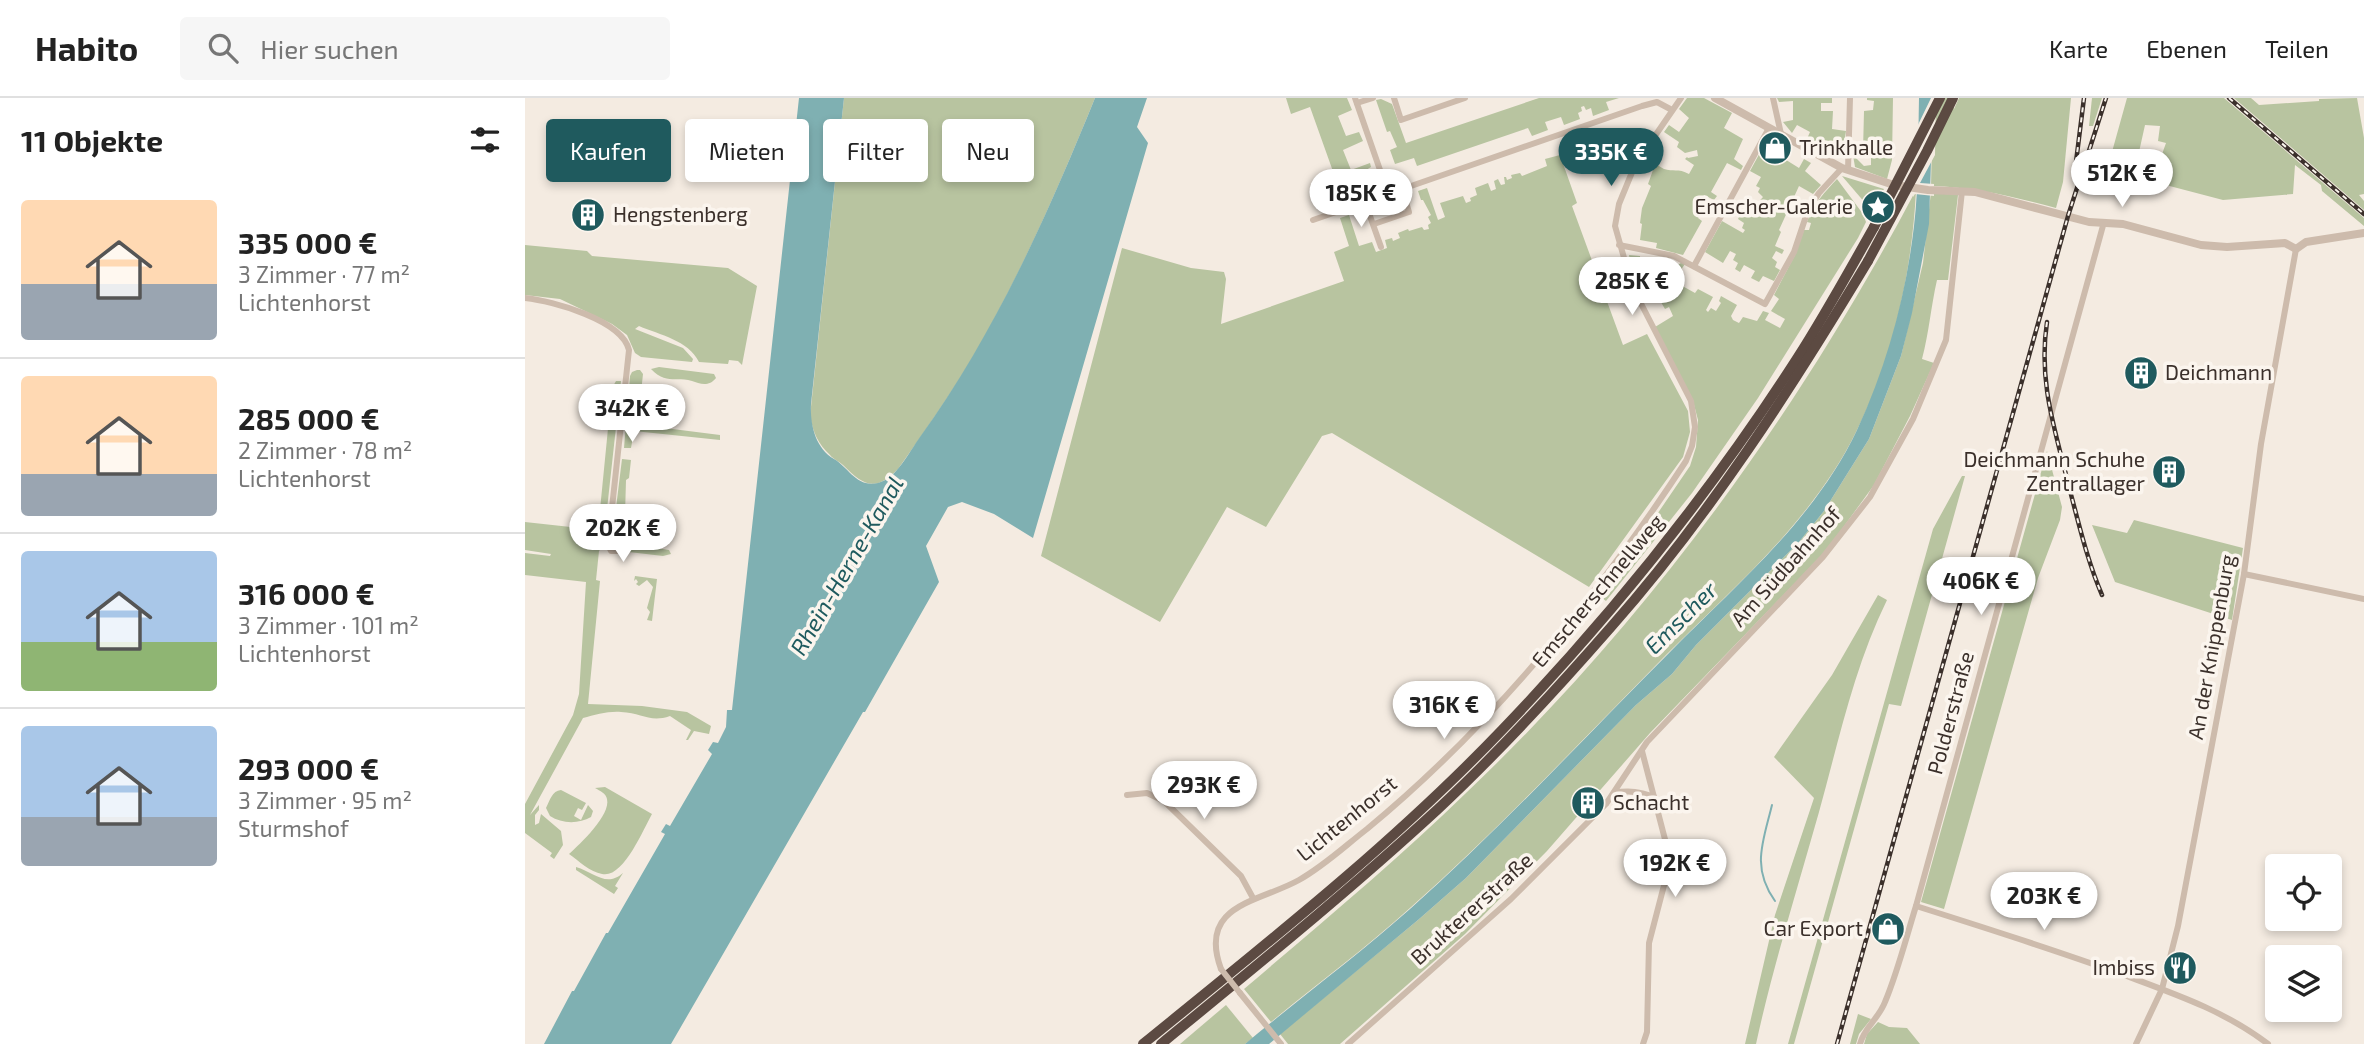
<!DOCTYPE html>
<html lang="de">
<meta charset="utf-8">
<style>
:root{--surface:#fff;--page:#f6f6f6;--text:#222;--muted:#767676;--line:#e0e0e0;--accent:#1f5a5e}
body{margin:0;font-family:"Exo 2",sans-serif;background:var(--page);color:var(--text);height:100vh;display:flex;flex-direction:column;font-size:26px;white-space:nowrap}
*{box-sizing:border-box;margin:0}
p{font-size:23px;color:var(--muted)}
.icon{flex:none;width:38px;height:38px;fill:none;stroke:currentColor;stroke-width:2;stroke-linecap:round;stroke-linejoin:round}
.map{position:relative;flex:1;overflow:hidden}
.side{display:flex;flex-direction:column;background:var(--surface);width:525px}
.side>*{flex:none}
.banner{position:absolute;left:21px;top:21px;width:665px;height:63px;display:flex;gap:14px}
.fabs{position:absolute;left:1740px;top:756px;display:grid;gap:14px}
.fabs a{display:grid;place-items:center;width:77px;height:77px;border-radius:7px;background:var(--surface);box-shadow:0 4px 10px #0003;font-size:35px}
.price{position:absolute;translate:-50% -60px;padding:0 16px;border-radius:24px;background:#fff;color:#222;font-size:23px;line-height:46px;filter:drop-shadow(0 2px 4px #0008)}
.price::after{content:'';position:absolute;left:50%;top:42px;width:21px;height:16px;margin-left:-10px;background:inherit;clip-path:polygon(0 0,100% 0,50% 100%)}
.price.selected{background:var(--accent);color:#fff}
ul{padding:0;list-style:none}
li{display:flex;align-items:center;gap:21px;height:175px;padding:0 21px}
li+li{border-top:2px solid var(--line)}
li span{display:grid;place-items:center;flex:none;width:196px;height:140px;border-radius:7px;color:#555}
li>.icon{margin-inline-start:auto}
span .icon{width:84px;height:84px;fill:#fffc;stroke-width:1}
li b{font-size:30px}
h2{display:flex;justify-content:space-between;align-items:center;height:84px;padding:0 21px;font-size:30px}
.tag{padding:0 24px;border-radius:7px;background:var(--surface);box-shadow:0 4px 10px #0003;font-size:24px;line-height:63px}
.tag.selected{background:var(--accent);color:#fff}
header{display:flex;align-items:center;gap:42px;box-sizing:border-box;height:98px;padding:0 35px;background:var(--surface);border-bottom:2px solid var(--line)}
header strong{font-size:33px}
nav{display:flex;gap:38px;margin-inline-start:auto;font-size:24px}
.search{width:490px;height:63px;background:var(--page);display:flex;align-items:center;gap:18px;box-sizing:border-box;padding:0 24px;border-radius:7px;color:var(--muted);font-size:26px}
main{display:flex;flex:1;min-height:0}
.map>svg:first-child{display:block}
</style>
<header>
<strong>Habito</strong>
<div class="search"><svg class="icon" aria-label="search" viewBox="0 0 24 24"><circle cx="10" cy="10" r="6"/><path d="M15 15l6 6"/></svg>Hier suchen</div>
<nav><a>Karte</a><a>Ebenen</a><a>Teilen</a></nav>
</header>
<main>
<section class="side">
<h2>11 Objekte<svg class="icon" aria-label="filters" viewBox="0 0 24 24"><path d="M4 7h16M4 17h16"/><circle cx="9" cy="7" r="2"/><circle cx="15" cy="17" r="2"/></svg></h2>
<ul>
<li><span style="background:linear-gradient(#ffd9b3 60%,#9aa5b1 0)"><svg class="icon" aria-label="home" viewBox="0 0 24 24"><path d="M3 11l9-7 9 7M6 9v11h12V9"/></svg></span><div><b>335 000 €</b><p>3 Zimmer · 77 m²</p><p>Lichtenhorst</p></div></li>
<li><span style="background:linear-gradient(#ffd9b3 70%,#9aa5b1 0)"><svg class="icon" aria-label="home" viewBox="0 0 24 24"><path d="M3 11l9-7 9 7M6 9v11h12V9"/></svg></span><div><b>285 000 €</b><p>2 Zimmer · 78 m²</p><p>Lichtenhorst</p></div></li>
<li><span style="background:linear-gradient(#a9c7e8 65%,#8fb573 0)"><svg class="icon" aria-label="home" viewBox="0 0 24 24"><path d="M3 11l9-7 9 7M6 9v11h12V9"/></svg></span><div><b>316 000 €</b><p>3 Zimmer · 101 m²</p><p>Lichtenhorst</p></div></li>
<li><span style="background:linear-gradient(#a9c7e8 65%,#9aa5b1 0)"><svg class="icon" aria-label="home" viewBox="0 0 24 24"><path d="M3 11l9-7 9 7M6 9v11h12V9"/></svg></span><div><b>293 000 €</b><p>3 Zimmer · 95 m²</p><p>Sturmshof</p></div></li>
</ul>
</section>
<div class="map">
<svg width="1839" height="946" viewBox="0 0 1839 946">
<rect width="100%" height="100%" fill="#f4ebe1"/>
<g fill="#b8c4a0">
<path d="M 319,0 L 570,0 C 539,76 507,151 468,223 C 441,275 407,323 373,371 C 350,395 338,387 318,367 C 314,363 309,362 305,357 C 293,346 288,334 285,318 Z"/>
<polygon points="761,0 822,0 827,12 813,18 821,38 834,34 838,43 818,52 826,72 845,65 846,69 841,72 843,80 834,83 837,92 828,95 830,102 805,110 800,106 793,86 810,79 785,9 766,16"/>
<polygon points="1014,0 1094,0 1081,4 1084,12 1068,18 1066,10 1061,12 1059,8 1056,9 1057,13 1053,15 1055,21 1039,27 1036,19 1020,24 1023,32 1007,38 1003,30 892,68 889,60 870,66 865,52 872,49 865,33 862,34 851,2 856,1 867,6 881,45"/>
<path d="M 1162,0 L 1179,0 L 1207,15 L 1199,30 L 1218,41 L 1209,61 L 1218,68 L 1216,72 L 1202,65 L 1186,94 L 1192,98 L 1189,102 L 1179,97 L 1177,101 L 1181,104 L 1175,111 L 1178,113 L 1173,120 L 1177,123 L 1158,157 L 1131,150 L 1132,145 L 1115,142 L 1117,126 L 1115,125 L 1117,110 L 1126,88 L 1123,86 L 1128,72 L 1119,68 L 1124,59 C 1128,63 1133,68 1139,71 C 1148,74 1153,70 1164,76 L 1169,67 L 1160,61 L 1162,59 L 1163,60 L 1173,58 L 1172,52 L 1160,55 L 1152,49 L 1154,44 L 1139,34 L 1144,27 L 1154,34 L 1164,20 L 1154,11 Z"/>
<polygon points="1252,0 1307,0 1307,5 1296,5 1296,13 1308,13 1307,31 1321,33 1317,59 1307,57 1312,48 1297,41 1292,49 1281,43 1285,34 1272,27 1267,35 1258,24 1268,22 1268,3 1254,4"/>
<polygon points="1342,0 1368,0 1367,62 1362,81 1330,69 1328,57 1339,68 1346,67 1346,58 1342,58 1342,54 1338,53 1339,13 1348,12 1349,3 1342,2"/>
<path d="M 1408,0 L 1429,0 L 1429,11 L 1434,0 L 1546,0 L 1538,84 L 1531,110 C 1489,99 1450,89 1406,88 Z"/>
<polygon points="1567,0 1577,0 1568,28 1564,28"/>
<polygon points="1602,0 1699,0 1839,120 1839,128 1797,93 1796,87 1770,67 1768,96 1698,102 1637,86 1641,73 1635,71 1636,59 1641,45 1633,43 1635,28 1620,27 1610,72 1617,74 1614,85 1580,79"/>
<polygon points="1709,0 1726,0 1734,7 1794,3 1794,1 1832,0 1839,40 1839,96 1834,97 1839,103 1839,112"/>
<polygon points="1243,40 1245,42 1239,52 1252,60 1259,49 1263,51 1258,60 1274,70 1279,61 1286,65 1280,73 1296,87 1288,96 1274,88 1254,132 1256,134 1250,148 1259,152 1257,156 1251,153 1247,160 1252,164 1250,169 1255,172 1249,183 1238,178 1234,184 1226,180 1230,173 1219,167 1215,174 1210,171 1213,165 1208,162 1211,156 1205,153 1198,165 1180,154 1197,123 1218,135 1220,132 1217,130 1219,125 1213,121 1215,117 1219,118 1225,107 1229,109 1238,99 1233,94 1235,90 1231,88 1236,79 1225,73"/>
<polygon points="1035,57 1052,105 1047,108 1098,247 1122,236 1163,313 1165,334 1158,359 1064,489 807,335 797,338 741,429 702,409 635,524 516,458 597,150 666,170 699,174 701,181 696,226 819,183 809,154 824,148 815,120 824,117 834,148 847,144 851,154 862,150 860,142 867,140 868,143 875,140 873,135 883,131 884,133 897,129 899,132 904,131 903,127 906,125 903,119 906,117 898,102 896,102 893,93 902,90 913,122 920,119 915,105 938,98 941,105 946,103 945,100 952,97 950,90 963,85 966,93 971,91 969,83 973,81 976,87 980,86 979,79 981,79 982,82 987,80 986,77 995,75 997,78 1022,68 1020,61"/>
<polygon points="1317,78 1359,91 1347,113"/>
<path d="M 1312,81 L 1338,116 L 1341,124 L 1333,140 L 1233,300 L 1167,395 L 1081,503 L 1073,497 L 1109,450 L 1165,368 L 1171,349 L 1173,322 L 1168,303 L 1130,229 L 1148,218 L 1144,209 L 1140,211 L 1127,189 L 1127,178 L 1107,176 L 1104,157 L 1115,158 L 1116,171 L 1142,170 L 1143,160 L 1146,161 L 1147,177 L 1149,177 L 1149,169 L 1156,165 L 1160,166 L 1153,176 L 1159,181 L 1157,184 L 1153,182 L 1152,185 L 1170,195 L 1173,191 L 1188,199 L 1181,212 L 1183,214 L 1186,210 L 1191,213 L 1196,205 L 1194,203 L 1196,198 L 1212,207 L 1206,218 L 1208,222 L 1214,225 L 1218,219 L 1232,223 L 1238,213 L 1244,215 L 1240,222 L 1255,230 L 1260,221 L 1246,213 L 1254,201 L 1249,197 L 1271,155 L 1279,132 L 1284,132 L 1286,125 L 1282,124 C 1288,106 1300,94 1312,81 Z"/>
<path d="M 1391,92 C 1387,174 1368,261 1331,334 C 1287,423 1210,488 1141,557 C 1057,642 975,730 885,810 C 841,850 792,886 746,924 L 719,891 C 794,827 870,764 941,695 C 1124,521 1273,315 1391,92 Z"/>
<path d="M 1406,94 L 1433,97 L 1423,182 L 1412,182 C 1406,208 1404,235 1397,261 L 1409,265 L 1385,318 L 1349,387 L 1301,453 L 1125,635 L 1022,753 L 940,836 L 815,946 L 763,946 L 755,936 L 893,822 L 941,780 L 1111,607 L 1147,576 L 1171,547 L 1274,444 L 1299,413 L 1344,341 L 1376,258 L 1398,165 Z"/>
<path d="M 0,147 L 62,153 L 67,158 L 203,170 L 232,188 L 217,267 L 213,263 L 204,262 L 203,266 L 174,264 C 163,242 135,237 114,228 L 110,231 L 158,250 L 168,261 L 167,264 L 116,259 L 110,255 L 102,237 L 87,226 L 35,201 L 0,197 Z"/>
<path d="M 134,269 L 189,276 L 191,280 C 184,289 175,286 167,283 C 151,278 141,287 126,271 Z"/>
<polygon points="112,272 115,272 118,276 113,322 116,327 195,337 195,342 109,333 106,350 99,350 105,278 107,274"/>
<path d="M 91,283 L 96,283 L 78,448 L 74,453 L 71,482 L 75,483 L 63,606 L 117,608 L 162,614 L 186,628 L 184,636 L 169,633 L 163,642 L 161,642 L 166,632 L 145,618 C 125,625 117,615 96,614 C 83,613 70,617 58,620 L 5,717 L 14,707 L 14,712 L 10,717 L 10,727 L 14,725 L 16,716 L 36,733 L 38,747 L 29,761 L 25,758 L 27,755 L 0,735 L 0,706 L 48,617 L 54,596 L 61,484 L 0,477 L 0,455 L 25,458 L 26,456 L 0,452 L 0,424 L 73,432 L 87,290 Z"/>
<polygon points="1522,353 1537,409 1535,422 1513,480 1419,811 1396,804"/>
<polygon points="97,361 106,362 104,380 101,382 100,418 106,419 107,432 112,433 111,441 123,445 125,449 144,452 146,456 138,458 104,454 105,441 92,424 90,418"/>
<polygon points="1437,378 1440,378 1376,608 1364,606 1269,946 1263,946 1408,431"/>
<polygon points="1609,422 1718,450 1707,522 1590,484 1567,427 1602,435"/>
<polygon points="110,478 132,481 127,523 122,522 125,514 122,510 128,489 122,482 114,488 111,486 113,484 111,481 109,483"/>
<path d="M 1353,497 L 1362,502 C 1329,569 1314,642 1294,714 C 1272,792 1248,868 1231,946 L 1220,946 L 1250,817 L 1289,700 L 1249,659 L 1307,577 Z"/>
<path d="M 80,689 L 127,716 C 118,732 98,781 77,776 C 65,774 54,763 44,756 C 55,746 86,717 82,701 C 81,695 75,693 70,690 Z"/>
<path d="M 36,692 L 61,705 L 57,712 L 53,710 L 49,718 L 56,722 L 63,707 L 68,713 L 66,719 C 54,726 37,726 25,718 L 21,710 C 25,702 27,693 36,692 Z"/>
<path d="M 51,769 C 69,774 81,790 98,775 L 90,788 L 93,790 L 89,796 L 51,772 Z"/>
<polygon points="701,907 728,940 720,946 655,946"/>
<polygon points="1333,916 1346,921 1334,936 1331,946 1325,946"/>
<polygon points="1353,924 1364,929 1382,930 1395,946 1339,946 1342,936"/>
</g>
<g fill="#7fb0b2">
<path d="M 274,0 L 319,0 L 286,306 C 285,326 290,350 309,361 C 324,370 332,390 353,385 C 372,380 384,354 395,339 C 470,235 522,118 570,0 L 622,0 L 612,29 L 623,45 L 508,440 L 469,416 L 437,404 L 423,409 L 401,448 L 414,484 L 340,614 L 338,614 L 146,946 L 19,946 L 47,893 L 49,893 L 81,835 L 83,835 L 140,736 L 136,734 L 141,726 L 145,728 L 187,656 L 183,652 L 188,644 L 193,645 L 201,629 L 202,612 L 207,612 Z"/>
<path d="M 1394,0 L 1408,0 L 1404,126 L 1387,215 L 1376,258 L 1344,341 L 1299,413 L 1274,444 L 1171,547 L 1147,576 L 1111,607 L 941,780 L 893,822 L 744,946 L 720,946 C 775,900 832,858 885,811 C 976,730 1059,640 1145,554 C 1212,486 1290,421 1332,332 C 1362,268 1381,197 1389,128 C 1394,85 1393,43 1394,0 Z"/>
</g>
<polygon fill="#f4ebe1" points="1406,0 1411,0 1410,57 1395,85 1409,86 1409,98 1390,96 1388,99 1390,33"/>
<g fill="none" stroke-linecap="round" stroke-linejoin="round">
<path stroke="#7fb0b2" stroke-width="2" d="M 1247,707 C 1238,744 1226,769 1250,803"/>
<g stroke="#cdbbac" stroke-width="6">
<polyline points="830,0 863,95"/>
<polyline points="869,0 876,22 940,0"/>
<polyline points="1248,0 1256,36"/>
<polyline points="832,5 848,0"/>
<polyline points="1323,72 1325,0"/>
<polyline points="840,104 856,149"/>
<polyline points="788,122 1117,8 1132,4 1147,12"/>
<polyline points="849,126 884,114 877,91"/>
<polyline points="1094,147 1149,158 1240,206 1269,154 1283,112 1294,95 1317,70"/>
<polyline points="1169,168 1244,30"/>
<path d="M 0,200 C 28,203 97,222 104,252 L 83,447 L 86,453 L 95,453 L 100,445 L 98,440 L 85,425"/>
<polyline points="1719,476 1839,501"/>
<polyline points="1117,653 1142,749 1143,772 1124,845 1122,934 1118,946"/>
<path d="M 1089,695 C 1105,692 1115,694 1129,699"/>
<polyline points="602,697 622,695 639,703 716,778 728,800"/>
<path d="M 1391,808 C 1461,830 1530,852 1599,877 C 1650,896 1700,913 1743,946"/>
<path d="M 696,871 C 672,806 735,804 774,782 C 799,768 820,748 842,731 C 968,627 1072,499 1161,363 L 1167,348 L 1170,329 L 1166,303 L 1107,188 L 1090,128 L 1094,106 L 1110,67 L 1156,0"/>
<polyline points="715,895 756,946"/>
<polyline points="823,946 986,801 1081,706 1122,644 1298,459 1345,399 1388,321 1421,242 1437,93"/>
<path d="M 1335,946 C 1339,930 1354,920 1360,904 C 1373,873 1381,840 1391,808 L 1579,124"/>
<polyline points="1611,946 1637,891 1653,828 1719,476 1736,346 1771,151"/>
</g>
<polyline stroke="#cdbbac" stroke-width="8" points="1190,0 1317,70 1369,87 1403,92 1450,94 1564,124 1598,126 1676,147 1702,149 1760,145 1771,151 1781,144 1839,135"/>
<g stroke="#5c4a42" stroke-width="10">
<path d="M 618,946 C 741,846 867,747 977,632 C 1087,517 1187,393 1273,259 C 1300,217 1324,173 1349,129"/>
<path d="M 636,946 C 730,869 824,793 913,711 C 974,654 1031,592 1086,529 C 1185,417 1266,291 1343,163"/>
</g>
<g stroke="#3b302b" stroke-width="4.5">
<g id="rail">
<polyline points="1704,0 1839,116"/>
<polyline points="1551,64 1559,0"/>
<path d="M 1522,224 C 1513,284 1530,331 1544,389 C 1554,426 1562,462 1577,497"/>
<polyline points="1312,946 1543,118 1581,0"/>
</g>
</g>
<use href="#rail" stroke="#fbf5ee" stroke-width="2" stroke-dasharray="5" stroke-linecap="butt"/>
<polyline stroke="#cdbbac" stroke-width="6" points="696,871 715,895"/>
<g stroke="#5c4a42" stroke-width="10">
<polyline points="1349,129 1415,0"/>
<polyline points="1343,163 1402,53 1428,0"/>
</g>
</g>
<defs>
<g id="shop-disc" transform="scale(1.75)"><circle r="9.5" fill="#1f5a5e" stroke="#fbf5ee"/><path d="M-5-2.5h2.3a2.7 3.5 0 0 1 5.4 0H5L5.5 6h-11ZM-1.5-2.5h3a1.5 2.3 0 0 0-3 0Z" fill="#fff"/></g>
<g id="sight-disc" transform="scale(1.75)"><circle r="9.5" fill="#1f5a5e" stroke="#fbf5ee"/><path d="M0-6L1.8-2.2L6-1.7L2.9 1.2L3.7 5.4L0 3.3L-3.7 5.4L-2.9 1.2L-6-1.7L-1.8-2.2Z" fill="#fff"/></g>
<g id="building-disc" transform="scale(1.75)"><circle r="9.5" fill="#1f5a5e" stroke="#fbf5ee"/><path d="M-4-6H4V6H1V3H-1V6H-4ZM-2.5-4.3h1.7v1.8h-1.7ZM.8-4.3h1.7v1.8H.8ZM-2.5-1h1.7V.8h-1.7ZM.8-1h1.7V.8H.8Z" fill="#fff"/></g>
<g id="restaurant-disc" transform="scale(1.75)"><circle r="9.5" fill="#1f5a5e" stroke="#fbf5ee"/><path d="M-5-6h1v4h1v-4h1v4h1v-4h1v5L-1.5 .5V6h-2V.5L-5-1ZM5-6V6H3V1.5H1.5Q1.5-4 5-6Z" fill="#fff"/></g>
</defs>
<g fill-rule="evenodd">
<use href="#shop-disc" x="1250" y="50"/>
<use href="#sight-disc" x="1353" y="109"/>
<use href="#building-disc" x="63" y="117"/>
<use href="#building-disc" x="1616" y="275"/>
<use href="#building-disc" x="1644" y="374"/>
<use href="#building-disc" x="1063" y="705"/>
<use href="#shop-disc" x="1363" y="831"/>
<use href="#restaurant-disc" x="1655" y="870"/>
</g>
<g text-anchor="middle" stroke-width="7" stroke-linejoin="round" paint-order="stroke">
<g font-size="21" fill="#3b302b" stroke="#fbf5ee" text-anchor="start">
<text x="1274" y="57">Trinkhalle</text>
<text x="1328" y="116" text-anchor="end">Emscher-Galerie</text>
<text x="88" y="124">Hengstenberg</text>
<text x="1640" y="282">Deichmann</text>
<text x="1620" y="369" text-anchor="end">Deichmann Schuhe<tspan x="1620" dy="24">Zentrallager</tspan></text>
<text x="1088" y="712">Schacht</text>
<text x="1338" y="838" text-anchor="end">Car Export</text>
<text x="1630" y="877" text-anchor="end">Imbiss</text>
</g>
<g font-size="21" fill="#3b302b" stroke="#fbf5ee">
<text transform="translate(1261 469) rotate(-48)" y="7">Am Südbahnhof</text>
<text transform="translate(1073 493) rotate(-50)" y="7">Emscherschnellweg</text>
<text transform="translate(1687 549) rotate(-80)" y="7">An der Knippenburg</text>
<text transform="translate(1426 615) rotate(-75)" y="7">Polderstraße</text>
<text transform="translate(822 721) rotate(-39)" y="7">Lichtenhorst</text>
<text transform="translate(947 811) rotate(-42)" y="7">Bruktererstraße</text>
</g>
<g font-size="23" font-style="italic" fill="#1f5a5e" stroke="#fbf5ee">
<text transform="translate(322 468) rotate(-60)" y="8">Rhein-Herne-Kanal</text>
<text transform="translate(1156 520) rotate(-45)" y="8">Emscher</text>
</g>
</g>
</svg>
<div class="fabs">
<a><svg class="icon" aria-label="locate" viewBox="0 0 24 24"><circle cx="12" cy="12" r="6"/><path d="M12 2v4M12 18v4M2 12h4M18 12h4"/></svg></a>
<a><svg class="icon" aria-label="layers" viewBox="0 0 24 24"><path d="M12 4l9 5-9 5-9-5zM3 14l9 5 9-5"/></svg></a>
</div>
<b class="price selected" style="left:1086px;top:90px">335K €</b>
<b class="price" style="left:1597px;top:111px">512K €</b>
<b class="price" style="left:836px;top:131px">185K €</b>
<b class="price" style="left:1107px;top:219px">285K €</b>
<b class="price" style="left:107px;top:346px">342K €</b>
<b class="price" style="left:98px;top:466px">202K €</b>
<b class="price" style="left:1456px;top:519px">406K €</b>
<b class="price" style="left:919px;top:643px">316K €</b>
<b class="price" style="left:679px;top:723px">293K €</b>
<b class="price" style="left:1150px;top:801px">192K €</b>
<b class="price" style="left:1519px;top:834px">203K €</b>
<div class="banner">
<a class="tag selected">Kaufen</a>
<a class="tag">Mieten</a>
<a class="tag">Filter</a>
<a class="tag">Neu</a>
</div>
</div>
</main>
